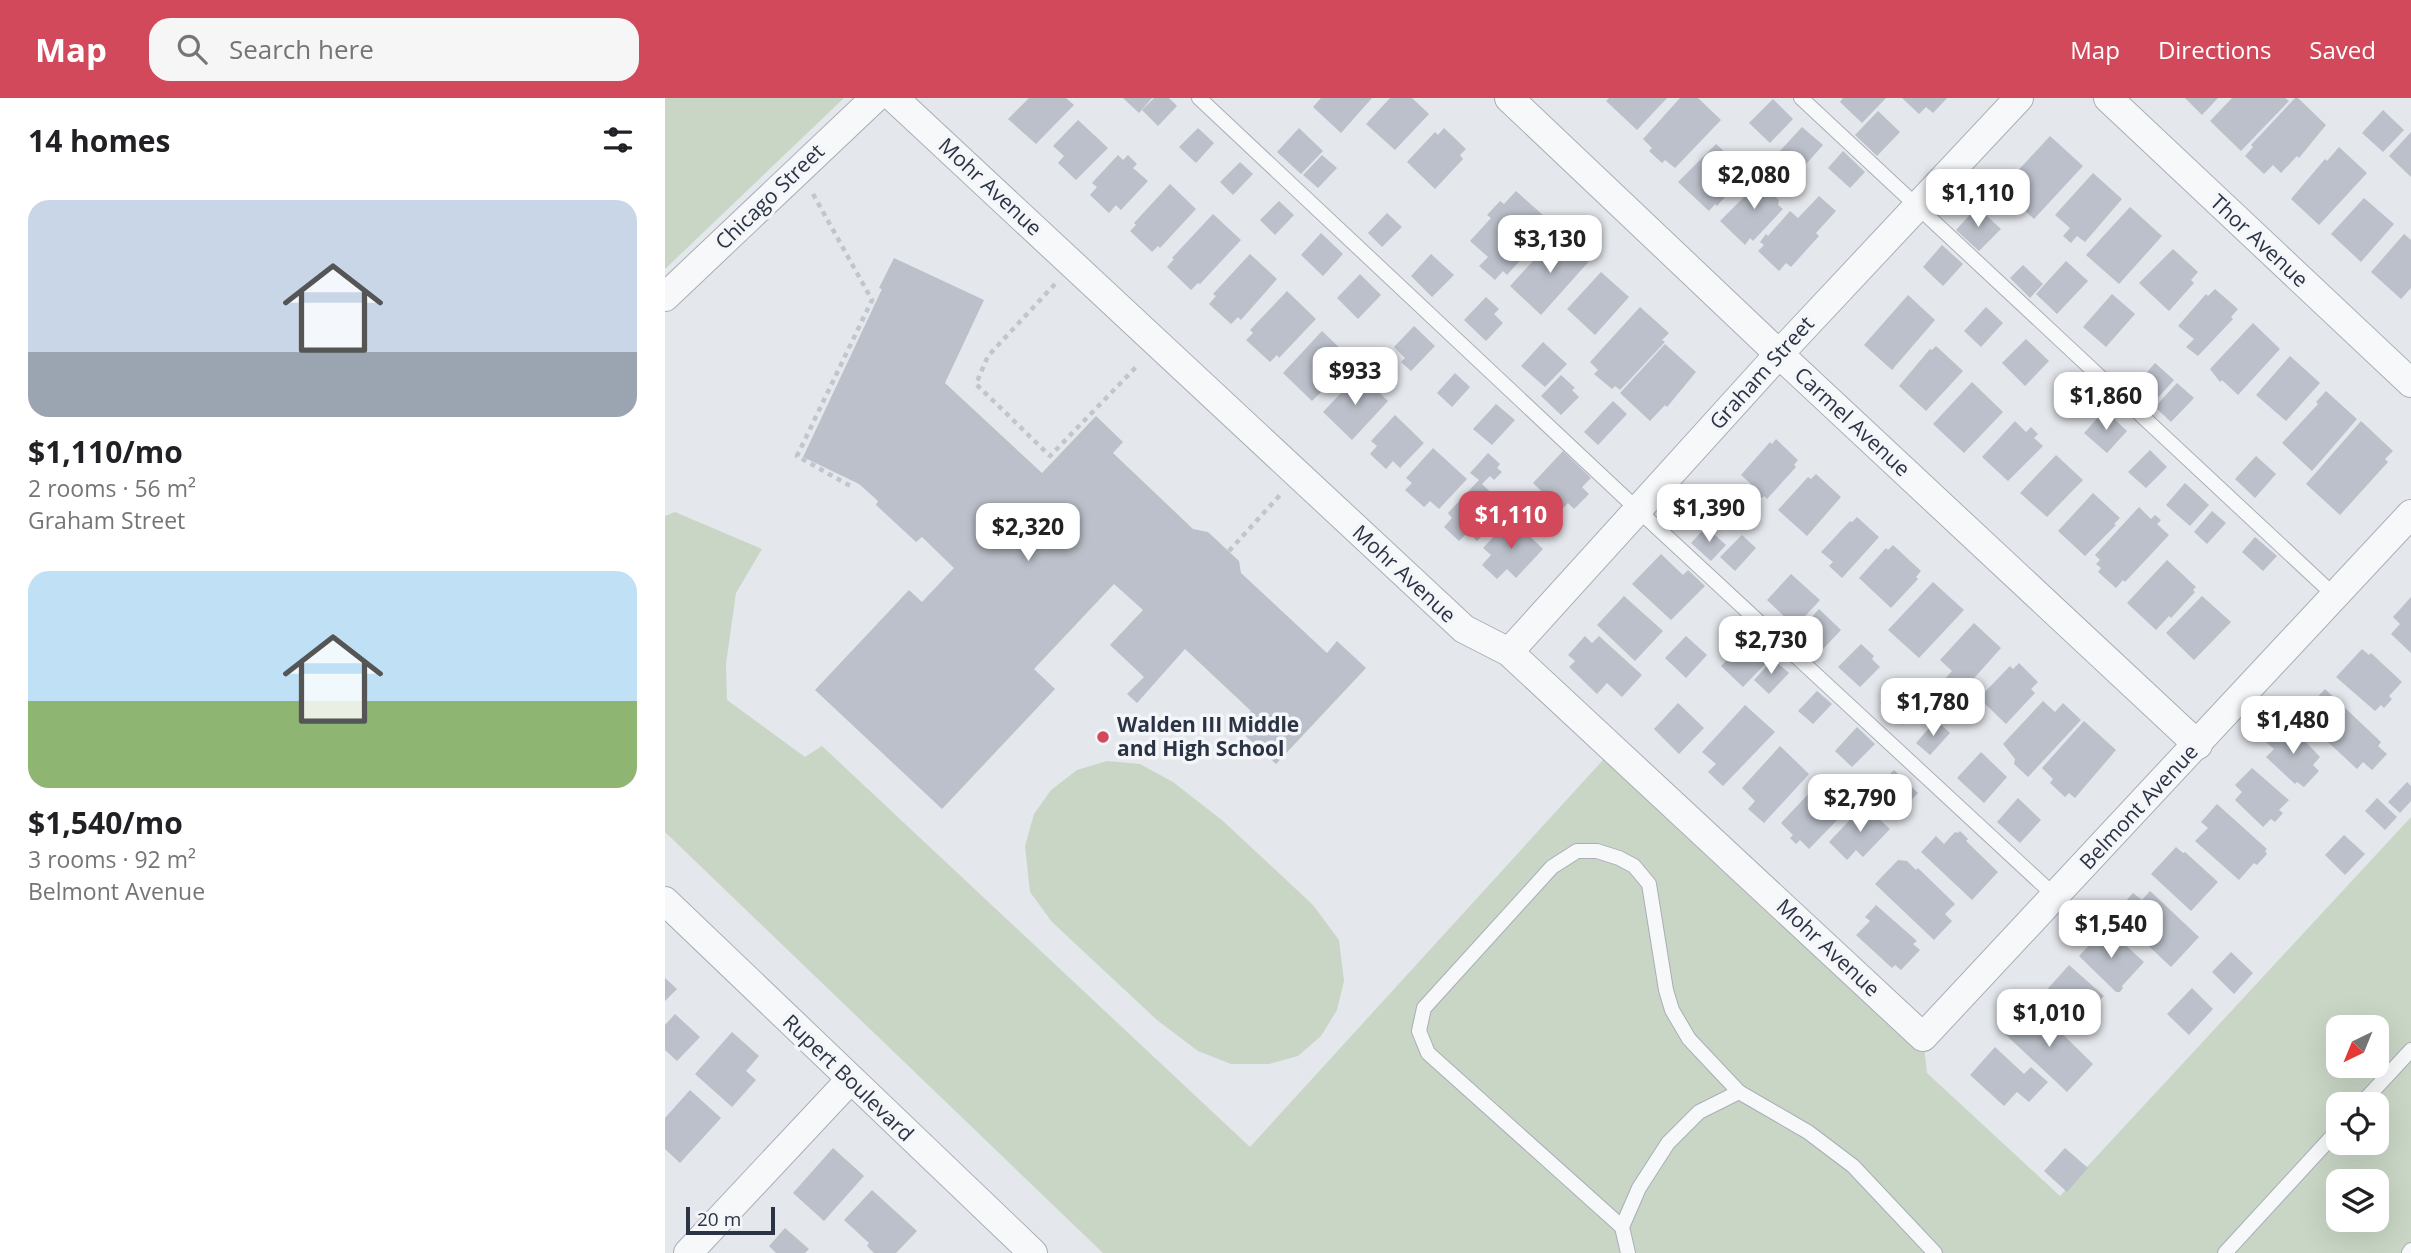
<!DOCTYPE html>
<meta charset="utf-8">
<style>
:root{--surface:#fff;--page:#f6f6f6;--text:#202124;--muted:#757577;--accent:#d1495b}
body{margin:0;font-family:"Open Sans",sans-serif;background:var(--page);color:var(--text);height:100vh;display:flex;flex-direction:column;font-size:26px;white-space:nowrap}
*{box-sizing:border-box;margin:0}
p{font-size:23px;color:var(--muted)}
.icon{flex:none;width:38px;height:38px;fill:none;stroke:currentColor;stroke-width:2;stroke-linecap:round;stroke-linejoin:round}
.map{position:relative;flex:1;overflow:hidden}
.side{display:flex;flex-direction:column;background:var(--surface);width:665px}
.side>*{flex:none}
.needle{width:46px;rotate:223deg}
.controls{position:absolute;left:1661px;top:917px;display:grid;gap:14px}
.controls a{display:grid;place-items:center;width:63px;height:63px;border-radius:14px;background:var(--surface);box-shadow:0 7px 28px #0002;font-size:35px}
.scale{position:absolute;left:21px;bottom:18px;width:89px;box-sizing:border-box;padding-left:7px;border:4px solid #2b3445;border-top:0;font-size:19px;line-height:24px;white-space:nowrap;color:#2b3445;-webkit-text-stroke:5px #f4f6f9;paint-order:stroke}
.price{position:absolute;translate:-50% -60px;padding:0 16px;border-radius:14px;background:#fff;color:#222;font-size:23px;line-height:46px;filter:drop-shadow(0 2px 4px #0008)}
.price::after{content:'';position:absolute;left:50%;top:42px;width:21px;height:16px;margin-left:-10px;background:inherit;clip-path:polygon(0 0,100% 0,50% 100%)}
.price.active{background:var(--accent);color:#fff}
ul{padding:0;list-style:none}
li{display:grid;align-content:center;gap:14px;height:371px;padding:0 28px}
li span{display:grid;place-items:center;height:217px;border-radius:21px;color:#555}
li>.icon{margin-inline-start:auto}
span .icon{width:126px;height:126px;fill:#fffc;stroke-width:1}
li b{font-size:30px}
h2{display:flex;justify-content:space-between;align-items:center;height:84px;padding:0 28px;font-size:30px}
header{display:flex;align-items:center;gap:42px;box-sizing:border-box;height:98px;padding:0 35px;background:var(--accent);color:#fff}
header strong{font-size:33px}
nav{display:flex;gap:38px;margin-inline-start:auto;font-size:24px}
.search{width:490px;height:63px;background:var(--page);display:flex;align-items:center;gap:18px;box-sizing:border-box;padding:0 24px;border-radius:21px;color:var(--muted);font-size:26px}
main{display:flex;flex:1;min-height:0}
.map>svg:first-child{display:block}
</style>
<header>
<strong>Map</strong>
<div class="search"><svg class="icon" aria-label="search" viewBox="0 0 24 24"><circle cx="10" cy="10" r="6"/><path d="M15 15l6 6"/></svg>Search here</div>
<nav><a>Map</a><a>Directions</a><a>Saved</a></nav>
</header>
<main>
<section class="side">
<h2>14 homes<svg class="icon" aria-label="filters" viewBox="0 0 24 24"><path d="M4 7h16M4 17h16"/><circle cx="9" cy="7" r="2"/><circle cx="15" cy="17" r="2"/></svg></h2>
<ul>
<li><span style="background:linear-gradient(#c9d6e8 70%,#9aa5b1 0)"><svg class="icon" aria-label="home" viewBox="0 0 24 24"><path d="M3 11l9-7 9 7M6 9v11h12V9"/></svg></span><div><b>$1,110/mo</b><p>2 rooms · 56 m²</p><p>Graham Street</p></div></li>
<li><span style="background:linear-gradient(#bfe0f5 60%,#8fb573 0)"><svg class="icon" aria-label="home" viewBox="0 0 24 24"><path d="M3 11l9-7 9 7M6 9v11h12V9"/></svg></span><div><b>$1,540/mo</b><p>3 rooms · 92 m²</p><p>Belmont Avenue</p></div></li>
</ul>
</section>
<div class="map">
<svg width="1746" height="1155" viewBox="0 0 1746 1155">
<rect width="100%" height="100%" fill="#e4e7ec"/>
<g fill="#c9d6c5" fill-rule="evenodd">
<polygon points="0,0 179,0 0,171"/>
<path d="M 10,414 L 97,451 L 71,495 L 61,566 L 62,602 L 140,659 L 157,648 L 585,1049 L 948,651 L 1258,939 L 1262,975 L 1395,1098 L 1746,719 L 1746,1155 L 438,1155 L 0,734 L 0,418 ZM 1673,929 L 1712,929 L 1712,968 L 1673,968 ZM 1673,1006 L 1712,1006 L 1712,1045 L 1673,1045 ZM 1673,1083 L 1712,1083 L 1712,1122 L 1673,1122 Z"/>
<polygon points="442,663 475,666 508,684 558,723 648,807 674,842 679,883 672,912 656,938 633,958 604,966 566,966 533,953 492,922 387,824 365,794 360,748 369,716 386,692 412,672"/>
</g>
<g fill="#bbc0ca">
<polygon points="364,0 401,0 409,7 371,46 343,21"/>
<polygon points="458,0 487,0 474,15"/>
<polygon points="489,0 504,0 512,8 493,28 477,12"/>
<polygon points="656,0 707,0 676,35 648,9"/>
<polygon points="725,0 747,0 764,16 730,52 701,26"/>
<polygon points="944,0 1002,0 972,32 941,3"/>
<polygon points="1015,0 1033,0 1056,22 1010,70 1000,62 997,65 984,53 987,50 978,41"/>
<polygon points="1178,0 1221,0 1197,25 1175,4"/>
<polygon points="1237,0 1282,0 1268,15 1261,9 1254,16"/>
<polygon points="1520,0 1553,0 1537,17"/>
<polygon points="1567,0 1620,0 1624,3 1576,53 1545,23"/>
<polygon points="1630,0 1633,0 1661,27 1634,60 1632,58 1616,75 1608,67 1599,76 1580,58 1588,49 1586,47"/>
<polygon points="1108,1 1128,21 1105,45 1084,25"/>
<polygon points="1718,12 1739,32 1718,54 1697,35"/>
<polygon points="1213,13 1235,34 1212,58 1190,37"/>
<polygon points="413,22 443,50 411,82 393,65 399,58 388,48"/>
<polygon points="1137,29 1158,47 1135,73 1114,54"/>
<polygon points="533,30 549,45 531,65 514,49"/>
<polygon points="634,30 658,53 636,76 612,54"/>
<polygon points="779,30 801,51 795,57 798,61 770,91 742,64 770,34 773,37"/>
<polygon points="1746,34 1746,79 1724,58"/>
<polygon points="1385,38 1418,68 1369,121 1336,91"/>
<polygon points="1051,46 1082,74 1052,108 1050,106 1044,113 1013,84"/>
<polygon points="1674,49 1702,75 1654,127 1626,101 1660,61 1662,63"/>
<polygon points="1178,53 1200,74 1185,90 1163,70"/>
<polygon points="453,57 458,62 463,57 472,66 468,70 483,83 456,112 451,107 444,115 425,97 432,89 427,85"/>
<polygon points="657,57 672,70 653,90 638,77"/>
<polygon points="575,64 588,76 568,97 555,84"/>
<polygon points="1104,74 1114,84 1103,96 1108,97 1114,102 1113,107 1118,111 1088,143 1085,140 1080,147 1055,123"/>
<polygon points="1428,75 1457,101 1420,144 1412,138 1406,145 1398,138 1405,130 1390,117"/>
<polygon points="505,86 531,111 495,150 493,148 487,154 465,133 471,127 469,125"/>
<polygon points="851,93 888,126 842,177 838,173 830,182 814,168 823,159 805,143 826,120 822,117 835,103 839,106"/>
<polygon points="1154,98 1171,113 1151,135 1154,138 1126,169 1121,165 1114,173 1093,153 1099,147 1095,144 1101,136 1103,138 1125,113 1133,120"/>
<polygon points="1699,100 1729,126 1696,164 1666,136"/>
<polygon points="614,103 629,117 610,137 595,122"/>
<polygon points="1312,109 1336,131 1314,153 1291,132"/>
<polygon points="1465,109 1497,138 1454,186 1421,157"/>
<polygon points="722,115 737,129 717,149 703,135"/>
<polygon points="548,116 576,142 535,186 533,185 526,192 502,169 509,161 507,160"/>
<polygon points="656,135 678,156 658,178 636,157"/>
<polygon points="1739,136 1746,142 1746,190 1736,201 1706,174"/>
<polygon points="887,142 896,151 905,142 926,161 876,217 845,188"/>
<polygon points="1277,147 1298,166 1278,188 1258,169"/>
<polygon points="1508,151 1533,174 1526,182 1529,185 1504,213 1474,185"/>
<polygon points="585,156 612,181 576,222 573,219 566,226 544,206 551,198 548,196"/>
<polygon points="766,156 789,177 767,199 746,178"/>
<polygon points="229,160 319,202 280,285 377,375 431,318 458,344 448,355 528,431 543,434 574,463 576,475 662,555 672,543 701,570 611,666 571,629 586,613 520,551 472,605 462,596 479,579 445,547 478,512 449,486 369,571 390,591 277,711 150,592 244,492 257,504 289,470 257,439 251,444 211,407 213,403 194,386 138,359 217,191 214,190"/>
<polygon points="1401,163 1423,183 1392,216 1371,196"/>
<polygon points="1358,167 1378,186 1365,200 1345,180"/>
<polygon points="936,174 964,199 930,237 902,211"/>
<polygon points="695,176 716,197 693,221 672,200"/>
<polygon points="1550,191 1573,211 1566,219 1568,221 1533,258 1521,249 1529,241 1513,228 1541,196 1543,198"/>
<polygon points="622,193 651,221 614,260 612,257 605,264 581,242 588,235 585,232"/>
<polygon points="1447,196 1470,216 1441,249 1418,229"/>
<polygon points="1243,197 1270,222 1227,272 1199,247"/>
<polygon points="821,199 834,211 829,216 838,225 821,243 799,222"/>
<polygon points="975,209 1004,235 997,242 1000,244 955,292 950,288 947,291 929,276 933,272 925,264"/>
<polygon points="1321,209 1338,225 1316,249 1299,233"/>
<polygon points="1588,225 1615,251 1573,297 1557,282 1555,284 1545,271"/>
<polygon points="749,228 770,248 746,273 736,264 740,260 729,249"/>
<polygon points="657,233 688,263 647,303 618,275"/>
<polygon points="1361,241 1384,263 1360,288 1337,265"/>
<polygon points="878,244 902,266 880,289 856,268"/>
<polygon points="1000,246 1031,274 1002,309 1000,307 985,323 955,295"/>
<polygon points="1271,248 1298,273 1261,313 1234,288 1265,251 1267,252"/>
<polygon points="1625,258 1655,285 1621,323 1591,297"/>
<polygon points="1490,265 1509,282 1488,305 1470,288"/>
<polygon points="790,275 805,289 787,309 772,295"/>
<polygon points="694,276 723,303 687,342 658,314"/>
<polygon points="896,277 910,290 907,292 914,299 896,317 876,298"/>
<polygon points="1307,284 1338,314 1299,355 1268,326"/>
<polygon points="1407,284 1421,297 1404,317 1390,304"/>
<polygon points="1512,285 1529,300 1506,324 1490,309"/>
<polygon points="1661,293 1692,321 1647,373 1617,345 1653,306 1651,304"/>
<polygon points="948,303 962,316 933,347 919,334"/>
<polygon points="831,306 850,322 827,347 808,331"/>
<polygon points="1440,312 1462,333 1442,355 1419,335"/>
<polygon points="730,317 759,345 735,370 728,363 721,371 705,356 712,348 706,343"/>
<polygon points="1350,323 1361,334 1366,329 1373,336 1369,340 1378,348 1343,383 1317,359"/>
<polygon points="1696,323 1728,353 1720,361 1723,364 1675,417 1641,386"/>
<polygon points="1111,341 1133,362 1129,367 1131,369 1102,401 1099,398 1097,400 1083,388 1086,386 1076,377 1105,344 1107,346"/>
<polygon points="768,350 802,381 774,411 765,403 759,409 740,392 747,385 741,380"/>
<polygon points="1485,352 1502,369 1481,390 1463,374"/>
<polygon points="898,353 926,380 917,389 924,396 909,411 903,405 896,412 868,385"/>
<polygon points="823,355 835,366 832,370 837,374 829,382 825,378 817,386 843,411 812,443 803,434 794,443 779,429 787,420 783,415 814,382 805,375"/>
<polygon points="1391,357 1418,382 1382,419 1355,395"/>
<polygon points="1591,358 1611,376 1590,400 1570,381"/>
<polygon points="1151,376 1176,399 1142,438 1113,412 1143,379 1146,381"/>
<polygon points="1520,385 1544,407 1525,428 1501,407"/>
<polygon points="1428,395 1455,420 1449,426 1451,427 1420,458 1393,433"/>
<polygon points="1474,409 1486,421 1490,417 1496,422 1492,426 1504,437 1460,484 1458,482 1451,490 1433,474 1436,470 1431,466 1435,462 1430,457"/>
<polygon points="1547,413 1561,425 1542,446 1529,434"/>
<polygon points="1192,419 1214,439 1177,480 1164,468 1168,464 1156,454 1185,423 1187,424"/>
<polygon points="846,420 878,451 851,480 842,471 832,481 817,467 826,457 818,450"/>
<polygon points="1041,429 1061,447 1046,463 1026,445"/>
<polygon points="1077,437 1091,450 1070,473 1055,459"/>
<polygon points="1590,439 1612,458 1598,473 1577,454"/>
<polygon points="1228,447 1256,473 1251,479 1253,481 1226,510 1194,480 1221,450 1223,452"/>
<polygon points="996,456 1018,477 1023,472 1040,488 1006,522 967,486"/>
<polygon points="1502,462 1531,489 1528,492 1530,494 1506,520 1504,518 1491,532 1462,505"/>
<polygon points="1126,476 1155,502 1130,529 1102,502"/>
<polygon points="1268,484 1299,512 1254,560 1223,532"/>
<polygon points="959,498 998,533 970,563 932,527"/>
<polygon points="1537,498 1566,524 1529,562 1501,535"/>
<polygon points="1746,499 1746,555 1726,536 1735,526 1728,519"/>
<polygon points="1154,511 1176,532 1157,552 1135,532"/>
<polygon points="1309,525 1336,550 1303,587 1299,584 1288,596 1276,585 1287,573 1275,562"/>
<polygon points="920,538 927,545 934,538 977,577 957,599 942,585 932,596 904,569 910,563 903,557"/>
<polygon points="1021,538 1042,557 1021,580 1000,560"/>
<polygon points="1079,545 1100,566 1078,589 1056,568"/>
<polygon points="1196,546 1209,558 1207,561 1215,569 1195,589 1173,569"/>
<polygon points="1697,551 1704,557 1706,555 1737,584 1724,598 1727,601 1719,610 1716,607 1710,613 1671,579"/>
<polygon points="1108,561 1124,575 1104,596 1089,582"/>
<polygon points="1354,565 1373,584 1366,591 1370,595 1341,626 1314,600 1345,568 1348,571"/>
<polygon points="1235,584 1258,606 1238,627 1215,605"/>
<polygon points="1660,591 1716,644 1713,648 1722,656 1707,672 1698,664 1692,671 1635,618"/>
<polygon points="1152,593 1167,606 1148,626 1133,613"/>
<polygon points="1378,603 1390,614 1398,605 1416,622 1363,679 1349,666 1350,661 1338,646"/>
<polygon points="1013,605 1039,630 1014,656 989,631"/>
<polygon points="1080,607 1110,634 1058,688 1043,674 1051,666 1037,654"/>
<polygon points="1271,622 1285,635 1265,657 1251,645"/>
<polygon points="1419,623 1451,652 1410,700 1404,695 1400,699 1385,685 1388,681 1377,670"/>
<polygon points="1618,627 1637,640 1655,659 1648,667 1654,673 1639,689 1632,684 1630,686 1601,659 1609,651 1601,644"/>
<polygon points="1192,629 1210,646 1187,669 1170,653"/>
<polygon points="1115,648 1144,676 1099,725 1083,711 1090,703 1077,690"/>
<polygon points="1316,654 1342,679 1319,705 1292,680"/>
<polygon points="1587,670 1624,702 1614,712 1618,715 1610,724 1606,721 1598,729 1570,702 1577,694 1570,687"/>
<polygon points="1229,672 1253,695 1230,719 1206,696"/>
<polygon points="1742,684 1746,688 1746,703 1735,715 1723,704"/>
<polygon points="1149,690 1178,716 1144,751 1135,742 1131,746 1125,740 1128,737 1116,725"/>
<polygon points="1353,700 1376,722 1355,745 1332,724"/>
<polygon points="1712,700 1732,719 1720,732 1700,713"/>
<polygon points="1552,706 1602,751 1600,753 1602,756 1592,767 1589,765 1574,782 1530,743 1543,730 1536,724"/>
<polygon points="1199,707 1225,731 1198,759 1191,752 1182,762 1164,744"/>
<polygon points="1295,733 1303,741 1301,743 1333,774 1307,802 1256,754 1271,738 1279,746 1290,734 1293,735"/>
<polygon points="1679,737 1700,756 1680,777 1660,757"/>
<polygon points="1511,749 1518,755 1520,754 1553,784 1526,813 1486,776"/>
<polygon points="1233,762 1242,763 1251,772 1253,770 1290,806 1280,816 1287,823 1269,842 1210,786"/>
<polygon points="1485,793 1534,839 1506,869 1457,823 1459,821 1451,814 1468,795 1477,802"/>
<polygon points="1211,807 1252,843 1248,846 1255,852 1236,872 1230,867 1227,870 1191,837 1205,823 1200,819"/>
<polygon points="1439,831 1445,837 1447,835 1479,864 1457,888 1458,890 1455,894 1451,894 1414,858"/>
<polygon points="1566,854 1588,875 1569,896 1547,874"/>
<polygon points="1404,867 1439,898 1412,927 1379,895"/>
<polygon points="0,880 12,891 0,903"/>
<polygon points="1527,890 1548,911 1524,937 1502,916"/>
<polygon points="1365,909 1372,915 1374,913 1428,966 1402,994 1340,936"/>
<polygon points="10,916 35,939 12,963 0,952 0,927"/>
<polygon points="67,934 94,958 81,973 91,982 67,1009 30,976"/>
<polygon points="1330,949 1359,976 1366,969 1383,984 1364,1004 1352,994 1339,1008 1305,977"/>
<polygon points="25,992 56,1020 15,1065 0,1051 0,1020"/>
<polygon points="168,1050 199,1078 159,1123 128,1095"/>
<polygon points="1400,1050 1423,1070 1402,1094 1379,1073"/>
<polygon points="207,1092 252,1133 231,1155 209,1155 202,1148 204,1145 179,1122"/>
<polygon points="120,1130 144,1151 140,1155 111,1155 104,1148"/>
</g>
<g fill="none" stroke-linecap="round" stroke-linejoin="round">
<g stroke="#a9aeb7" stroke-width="16">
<g id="service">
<polyline points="534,0 973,412 1390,798"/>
<polyline points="1136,0 1670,498"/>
<polyline points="1696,1006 1746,952"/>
<polyline points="957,1129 763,955 754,933 759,910 887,769 912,753 932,753 954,760 969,768 984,786 1001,892 1007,912 1024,941 1074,994"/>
<polyline points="963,1155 957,1129 974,1090 1003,1045 1034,1014 1074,994 1143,1034 1188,1068 1270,1155"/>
<polyline points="1560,1155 1673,1032"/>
<polyline points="1744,1155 1746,1152"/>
</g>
</g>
<g stroke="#a9aeb7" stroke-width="30">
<g id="minor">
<polyline points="229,0 799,531 844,554 1258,939 1746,416"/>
<polyline points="844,0 1114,256 1533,647"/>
<polyline points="1443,0 1746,285"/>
<polyline points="0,199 210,0"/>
<polyline points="844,554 1114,256 1354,0"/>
<polyline points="0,803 368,1155"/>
<polyline points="23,1155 185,982"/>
</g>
</g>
<g stroke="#c2c5cb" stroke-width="4.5" stroke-dasharray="5 5" stroke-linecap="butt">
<polyline points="148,96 207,202 132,358 189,390"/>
<polyline points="390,186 323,258 311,286 385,358 473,267"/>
<polyline points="564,453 615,397"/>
</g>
<use href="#service" stroke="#f7f8fa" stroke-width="14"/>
<use href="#minor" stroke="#f7f8fa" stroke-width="28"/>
</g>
<circle fill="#d1495b" stroke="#f4f6f9" stroke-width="2.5" cx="438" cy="639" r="7"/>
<g text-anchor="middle" stroke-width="7" stroke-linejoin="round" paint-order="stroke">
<g font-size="21" fill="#2b3445" stroke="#f4f6f9">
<text transform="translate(325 89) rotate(43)" y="7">Mohr Avenue</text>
<text transform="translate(105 99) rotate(-44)" y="7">Chicago Street</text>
<text transform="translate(1594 143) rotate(43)" y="7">Thor Avenue</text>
<text transform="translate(1097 275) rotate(-48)" y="7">Graham Street</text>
<text transform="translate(1187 324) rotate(43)" y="7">Carmel Avenue</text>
<text transform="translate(739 476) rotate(43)" y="7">Mohr Avenue</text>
<text transform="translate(1474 709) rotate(-47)" y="7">Belmont Avenue</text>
<text transform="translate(1163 850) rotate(43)" y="7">Mohr Avenue</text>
<text transform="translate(183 980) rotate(44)" y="7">Rupert Boulevard</text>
</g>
<g font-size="21" font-weight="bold" fill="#2b3445" stroke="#f4f6f9" text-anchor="start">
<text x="452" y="634">Walden III Middle<tspan x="452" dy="24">and High School</tspan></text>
</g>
</g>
</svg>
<div class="controls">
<a><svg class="needle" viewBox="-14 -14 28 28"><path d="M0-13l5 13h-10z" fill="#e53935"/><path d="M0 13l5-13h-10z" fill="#757577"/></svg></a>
<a><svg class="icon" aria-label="locate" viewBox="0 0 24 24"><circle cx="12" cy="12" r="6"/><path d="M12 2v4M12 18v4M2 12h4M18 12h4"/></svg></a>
<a><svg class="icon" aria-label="layers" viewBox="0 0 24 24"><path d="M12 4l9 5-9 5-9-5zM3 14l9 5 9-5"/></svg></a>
</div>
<div class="scale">20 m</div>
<b class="price" style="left:1089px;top:113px">$2,080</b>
<b class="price" style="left:1313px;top:131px">$1,110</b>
<b class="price" style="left:885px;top:177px">$3,130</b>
<b class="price" style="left:690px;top:309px">$933</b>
<b class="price" style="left:1441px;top:334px">$1,860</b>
<b class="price" style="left:1044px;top:446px">$1,390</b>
<b class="price active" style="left:846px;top:453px">$1,110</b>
<b class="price" style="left:363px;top:465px">$2,320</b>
<b class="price" style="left:1106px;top:578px">$2,730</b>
<b class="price" style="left:1268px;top:640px">$1,780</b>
<b class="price" style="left:1628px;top:658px">$1,480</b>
<b class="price" style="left:1195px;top:736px">$2,790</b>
<b class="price" style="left:1446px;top:862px">$1,540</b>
<b class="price" style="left:1384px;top:951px">$1,010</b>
</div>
</main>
